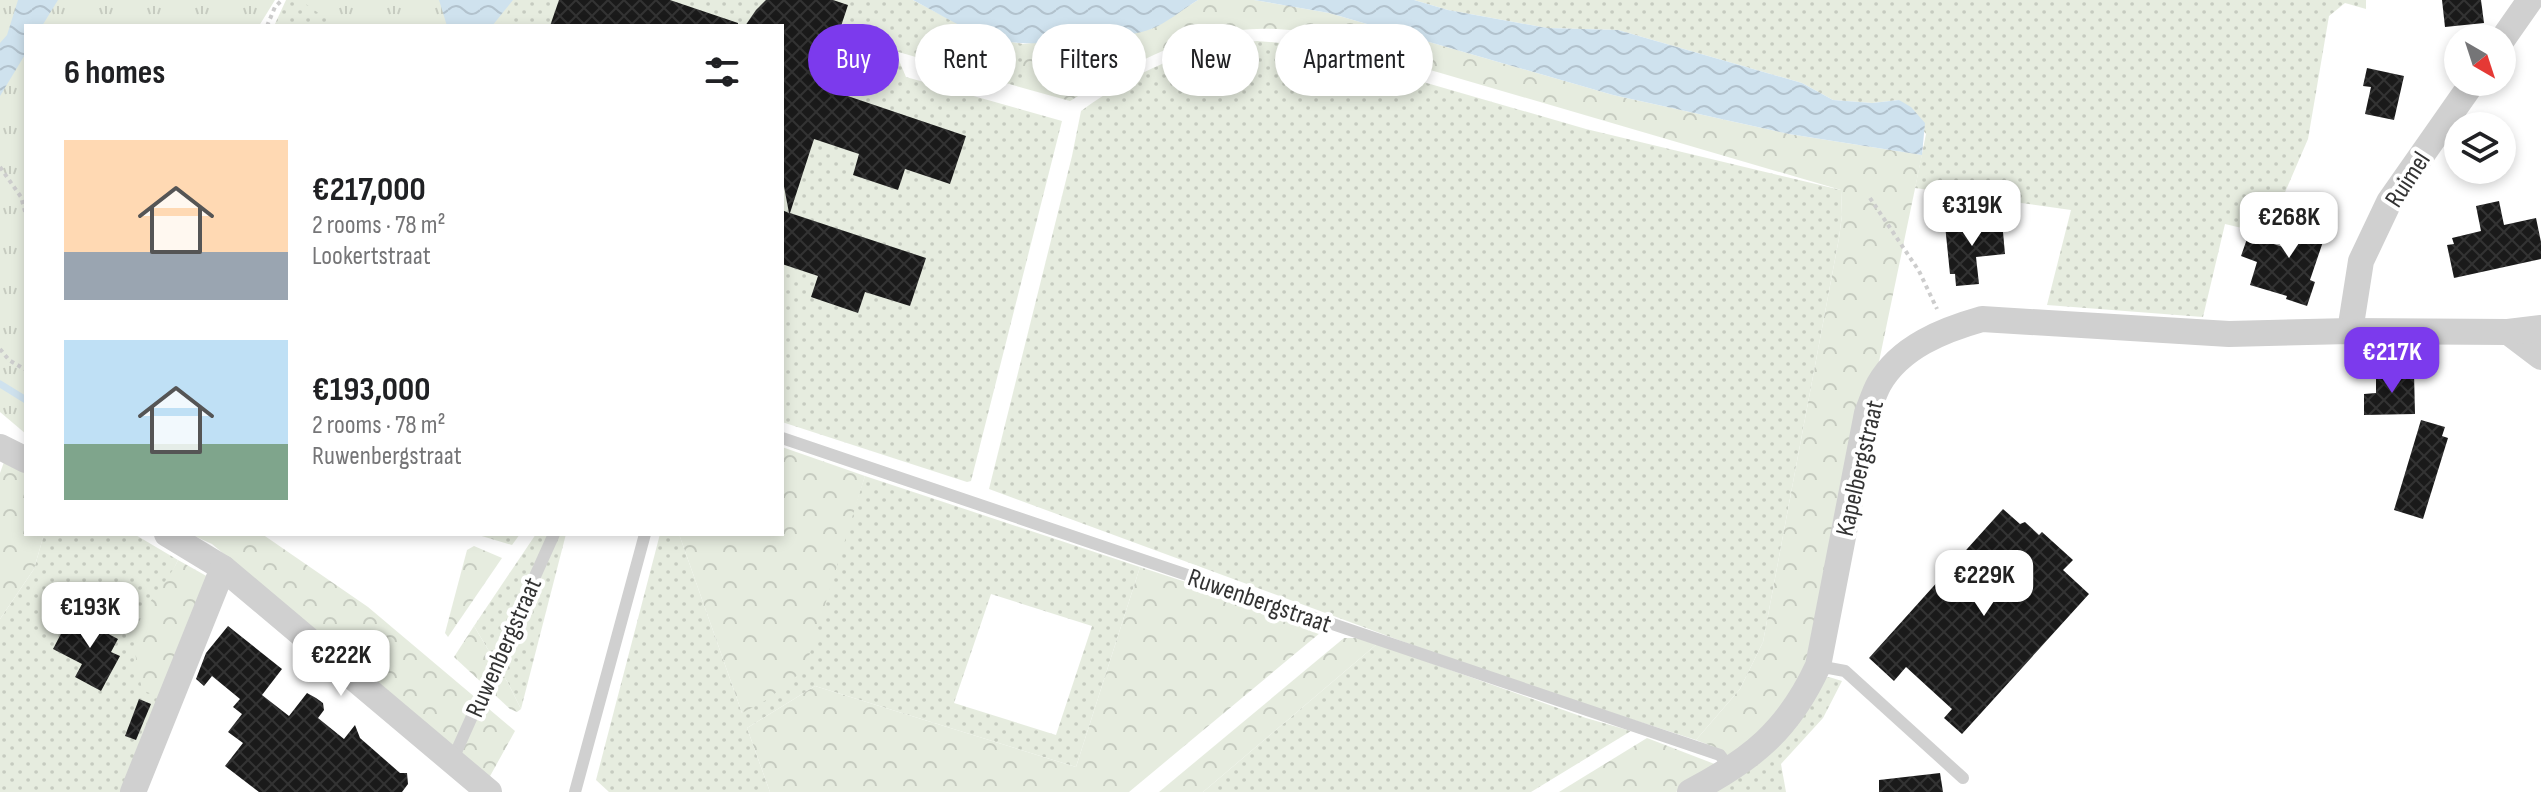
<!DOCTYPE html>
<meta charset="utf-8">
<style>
:root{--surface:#fff;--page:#f6f6f6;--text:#202124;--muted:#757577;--accent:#7c3aed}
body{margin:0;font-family:"Sofia Sans Condensed",sans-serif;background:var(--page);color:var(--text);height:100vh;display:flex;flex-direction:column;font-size:30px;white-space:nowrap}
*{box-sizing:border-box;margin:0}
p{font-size:26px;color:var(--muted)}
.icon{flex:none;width:44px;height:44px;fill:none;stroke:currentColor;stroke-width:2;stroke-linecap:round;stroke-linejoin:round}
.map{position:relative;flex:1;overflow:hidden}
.sheet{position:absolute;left:24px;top:24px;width:760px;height:512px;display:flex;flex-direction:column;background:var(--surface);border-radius:0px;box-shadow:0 4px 12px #0003}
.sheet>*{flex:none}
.hud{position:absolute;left:808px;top:24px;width:760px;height:72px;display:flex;gap:16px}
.needle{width:52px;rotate:141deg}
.fabs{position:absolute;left:2444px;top:24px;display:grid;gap:16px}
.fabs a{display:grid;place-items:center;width:72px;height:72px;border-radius:50%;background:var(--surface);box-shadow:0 4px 12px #0003;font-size:40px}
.price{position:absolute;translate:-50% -68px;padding:0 18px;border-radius:16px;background:#fff;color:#222;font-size:26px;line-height:52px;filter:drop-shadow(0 2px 4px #0008)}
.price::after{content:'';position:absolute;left:50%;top:48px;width:24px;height:18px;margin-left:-12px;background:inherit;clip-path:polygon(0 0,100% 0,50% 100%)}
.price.active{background:var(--accent);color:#fff}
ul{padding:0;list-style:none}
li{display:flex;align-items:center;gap:24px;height:200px;padding:0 40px}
li span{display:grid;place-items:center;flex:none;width:224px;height:160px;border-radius:0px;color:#555}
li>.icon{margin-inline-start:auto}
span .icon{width:96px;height:96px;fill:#fffc;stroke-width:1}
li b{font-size:34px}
h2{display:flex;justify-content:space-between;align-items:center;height:96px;padding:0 40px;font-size:34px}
.pill{padding:0 28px;border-radius:36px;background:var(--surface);box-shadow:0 4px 12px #0003;font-size:28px;line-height:72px}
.pill.active{background:var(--accent);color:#fff}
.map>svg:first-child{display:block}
</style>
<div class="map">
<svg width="2541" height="792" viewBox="0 0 2541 792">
<defs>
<pattern id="grass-dots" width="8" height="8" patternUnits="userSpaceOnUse" patternTransform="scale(2)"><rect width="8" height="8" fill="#e6ecdf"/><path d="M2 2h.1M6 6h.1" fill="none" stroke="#c6cbc0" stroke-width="1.8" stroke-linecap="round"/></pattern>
<pattern id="forest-crowns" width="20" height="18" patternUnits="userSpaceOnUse" patternTransform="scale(2)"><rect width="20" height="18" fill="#e6ecdf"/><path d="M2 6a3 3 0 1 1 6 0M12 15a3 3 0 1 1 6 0" fill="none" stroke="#c6cbc0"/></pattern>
<pattern id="park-tufts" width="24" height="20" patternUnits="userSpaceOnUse" patternTransform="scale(2)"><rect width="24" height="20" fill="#e6ecdf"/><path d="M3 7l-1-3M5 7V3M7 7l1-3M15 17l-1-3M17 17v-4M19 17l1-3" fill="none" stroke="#c6cbc0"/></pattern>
<pattern id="water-waves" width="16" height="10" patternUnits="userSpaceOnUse" patternTransform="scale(2)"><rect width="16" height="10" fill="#cfe2ee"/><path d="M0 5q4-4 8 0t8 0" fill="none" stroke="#b2c2cd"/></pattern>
<pattern id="building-cross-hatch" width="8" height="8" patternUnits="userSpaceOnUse" patternTransform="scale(2)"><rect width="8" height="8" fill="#1a1a1a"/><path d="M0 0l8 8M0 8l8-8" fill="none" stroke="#333"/></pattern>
</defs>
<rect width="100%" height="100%" fill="#fff"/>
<g fill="url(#grass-dots)" fill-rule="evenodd">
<polygon points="286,0 439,0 447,26 274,26"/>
<path d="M 513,0 L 913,0 C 949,19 982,38 1023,44 L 1023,88 L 895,51 L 906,77 L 1062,121 L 971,481 L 967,482 L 782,422 L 782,26 L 492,26 Z"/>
<polygon points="1414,0 2366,0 2366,9 2345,3 2329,16 2308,139 2267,234 2225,224 2203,317 2047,305 2071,210 1915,188 1926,134 1899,100 1872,103 1833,100 1802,83 1618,30 1547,28 1448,10"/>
<path d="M 1257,41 L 1292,44 L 1586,129 L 1841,190 L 1842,215 L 1839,238 L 1763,642 L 1740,689 L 1696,740 L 1488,673 L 989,489 L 1072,156 L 1081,111 C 1135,72 1189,46 1257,41 Z"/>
<path d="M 865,476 L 1140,567 L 1076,767 L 815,686 L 747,728 L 770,792 L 609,792 L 596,780 L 660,534 L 679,534 L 742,713 L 843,542 ZM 991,594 L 1092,626 L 1056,735 L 954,703 Z"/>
<polygon points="44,534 134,534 178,560 170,577 146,609 164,699 129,792 0,792 0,619 34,569"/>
<polygon points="475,534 520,534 512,545"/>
<polygon points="536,534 566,534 521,709 508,683 474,626"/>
<polygon points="1377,644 1586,718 1631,731 1531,792 1203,792"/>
<polygon points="1829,677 1842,681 1823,718 1781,764 1786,792 1705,792 1817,680"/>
</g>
<g fill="url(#forest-crowns)">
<path d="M 1198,0 L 1254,0 L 1329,13 L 1613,95 L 1789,134 L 1922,155 L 1876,376 L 1803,684 L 1731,763 L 1714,747 L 1696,740 L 1740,689 L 1763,642 L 1839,238 L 1842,215 L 1841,190 L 1297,31 C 1207,19 1144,57 1070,101 L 1023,88 L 1023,44 L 1151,29 Z"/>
<polygon points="782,447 865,476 805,669 768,699 742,713 679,534 782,534"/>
<polygon points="4,462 26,472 26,534 44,534 34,569 0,619 0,473"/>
<polygon points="190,534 262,534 368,607 515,731 489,778 212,544"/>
<polygon points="474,546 502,558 448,637 445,633 467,550"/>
<path d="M 178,560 L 210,578 L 164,699 L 142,690 C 139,672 132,650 136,632 C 142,605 167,584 178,560 Z"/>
<polygon points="1140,567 1326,628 1129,792 770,792 747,728 815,686 1076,767"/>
<polygon points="474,626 508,683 521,709 517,712 510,709 454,657"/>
<polygon points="1344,638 1359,638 1377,644 1203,792 1159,792"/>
<polygon points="1647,738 1725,768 1676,792 1559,792"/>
</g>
<g fill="url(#park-tufts)">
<polygon points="0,0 275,0 259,26 26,26 26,434 0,412"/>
<polygon points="300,0 513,0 504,20 496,26 337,26"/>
</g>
<g fill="url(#water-waves)">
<polygon points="18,0 58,0 42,26 26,26 26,53 0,96 0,43 7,35"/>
<polygon points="439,0 513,0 492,26 447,26"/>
<path d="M 913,0 L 1198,0 C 1183,9 1167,23 1151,29 C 1122,40 1026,48 997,40 C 967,32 940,14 913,0 Z"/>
<polygon points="1254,0 1414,0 1448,10 1547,28 1618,30 1802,83 1833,100 1872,103 1899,100 1911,107 1925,123 1922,155 1789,134 1613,95 1329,13"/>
</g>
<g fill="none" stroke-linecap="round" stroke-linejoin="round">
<polyline stroke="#cfe2ee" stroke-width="7" points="0,384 26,400"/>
</g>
<g fill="url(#building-cross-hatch)">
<polygon points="559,0 670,0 738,23 738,26 550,26"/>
<polygon points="766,0 833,0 848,5 821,87 966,136 950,184 905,169 898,190 853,175 859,154 814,139 790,213 926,258 910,306 865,292 858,313 811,297 818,276 782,264 782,210 789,213 782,176 782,26 745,26 756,10"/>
<polygon points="2442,0 2481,0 2484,23 2445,27"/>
<polygon points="2367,68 2404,76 2394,120 2365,114 2371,87 2363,86"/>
<polygon points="2499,201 2504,225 2536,218 2541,242 2541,259 2454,278 2447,245 2454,244 2452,238 2481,231 2476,206"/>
<polygon points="2304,210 2331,218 2310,280 2315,282 2307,306 2286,299 2287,296 2250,285 2257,262 2241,256 2248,236 2290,249"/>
<polygon points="1995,220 2002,221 2005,254 1976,257 1979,284 1956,286 1955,274 1950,274 1945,225"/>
<polygon points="2414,373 2415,414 2364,415 2364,394 2376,393 2376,374"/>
<polygon points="2421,420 2445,427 2442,436 2448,438 2423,519 2394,510"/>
<polygon points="2003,509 2020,524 2025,522 2039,535 2042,532 2073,560 2063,570 2089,594 1962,734 1944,718 1952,709 1906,667 1894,681 1869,658"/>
<polygon points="85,609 100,617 95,627 118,639 111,652 120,656 101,691 75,677 82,664 53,649 64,628 72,633"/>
<polygon points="228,626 282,669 262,695 289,716 307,693 316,698 323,703 324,710 318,718 344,739 355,725 360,738 400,773 407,773 408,784 402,792 259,792 225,766 243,743 228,732 242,714 233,707 240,699 212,676 204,686 196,679 206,653"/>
<polygon points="139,699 151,704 136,740 125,736"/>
<polygon points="1940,773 1943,792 1879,792 1879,780"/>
</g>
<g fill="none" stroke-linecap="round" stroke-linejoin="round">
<g stroke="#cdcdcd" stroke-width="4" stroke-dasharray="4 4" stroke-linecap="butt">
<polyline points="267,26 275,7 282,0"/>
<polyline points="0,167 21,197 26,215"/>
<polyline points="1870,198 1919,271 1937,309"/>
<polyline points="0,349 9,360 26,370"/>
</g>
<g stroke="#d0d0d0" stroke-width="12">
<polyline points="782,438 1720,755 1731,770"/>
<polyline points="1818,666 1845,671 1963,778"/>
<polyline points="452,761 554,534"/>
<polyline points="575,792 645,534"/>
</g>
<g stroke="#d0d0d0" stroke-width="26">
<polyline points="2502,40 2530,0"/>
<polyline points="2350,331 2361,261 2389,202 2473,82"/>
<polyline points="2508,332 2541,357"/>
<polyline points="0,447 26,460"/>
<polyline points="167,534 223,568 489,792"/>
<polyline points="133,792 223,568"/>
<path d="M 1690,792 C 1751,760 1788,731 1818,666 L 1867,413 C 1871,404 1874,393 1879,384 C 1900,347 1943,330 1982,319 L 2229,334 L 2350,331 L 2508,332 L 2541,328"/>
</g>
</g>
<g text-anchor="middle" stroke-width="8" stroke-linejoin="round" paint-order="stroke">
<g font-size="26" fill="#333" stroke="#fff">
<text transform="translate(2407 179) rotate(-57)" y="9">Ruimel</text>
<text transform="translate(1859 468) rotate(-77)" y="9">Kapelbergstraat</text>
<text transform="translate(1260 600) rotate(19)" y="9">Ruwenbergstraat</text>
<text transform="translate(503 647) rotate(-66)" y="9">Ruwenbergstraat</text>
</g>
</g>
</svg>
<div class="fabs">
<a><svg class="needle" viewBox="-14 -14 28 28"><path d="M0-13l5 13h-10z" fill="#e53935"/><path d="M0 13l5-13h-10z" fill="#757577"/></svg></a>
<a><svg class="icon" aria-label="layers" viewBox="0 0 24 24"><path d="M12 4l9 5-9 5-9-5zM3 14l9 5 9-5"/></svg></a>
</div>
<b class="price" style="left:1972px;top:248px">€319K</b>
<b class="price" style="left:2289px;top:260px">€268K</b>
<b class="price active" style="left:2392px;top:395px">€217K</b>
<b class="price" style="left:1984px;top:618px">€229K</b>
<b class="price" style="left:90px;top:650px">€193K</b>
<b class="price" style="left:341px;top:698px">€222K</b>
<div class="hud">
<a class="pill active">Buy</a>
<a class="pill">Rent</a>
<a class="pill">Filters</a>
<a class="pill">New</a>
<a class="pill">Apartment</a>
</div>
<section class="sheet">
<h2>6 homes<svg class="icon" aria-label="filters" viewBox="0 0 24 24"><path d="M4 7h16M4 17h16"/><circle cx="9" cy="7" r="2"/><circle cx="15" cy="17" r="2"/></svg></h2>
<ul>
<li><span style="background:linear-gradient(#ffd9b3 70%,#9aa5b1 0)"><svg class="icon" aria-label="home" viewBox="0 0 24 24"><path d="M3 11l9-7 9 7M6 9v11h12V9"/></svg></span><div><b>€217,000</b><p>2 rooms · 78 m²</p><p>Lookertstraat</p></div></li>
<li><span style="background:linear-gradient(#bfe0f5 65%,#7fa58c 0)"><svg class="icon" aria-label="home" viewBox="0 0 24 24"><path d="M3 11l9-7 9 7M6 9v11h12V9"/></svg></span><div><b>€193,000</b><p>2 rooms · 78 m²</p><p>Ruwenbergstraat</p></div></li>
</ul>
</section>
</div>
